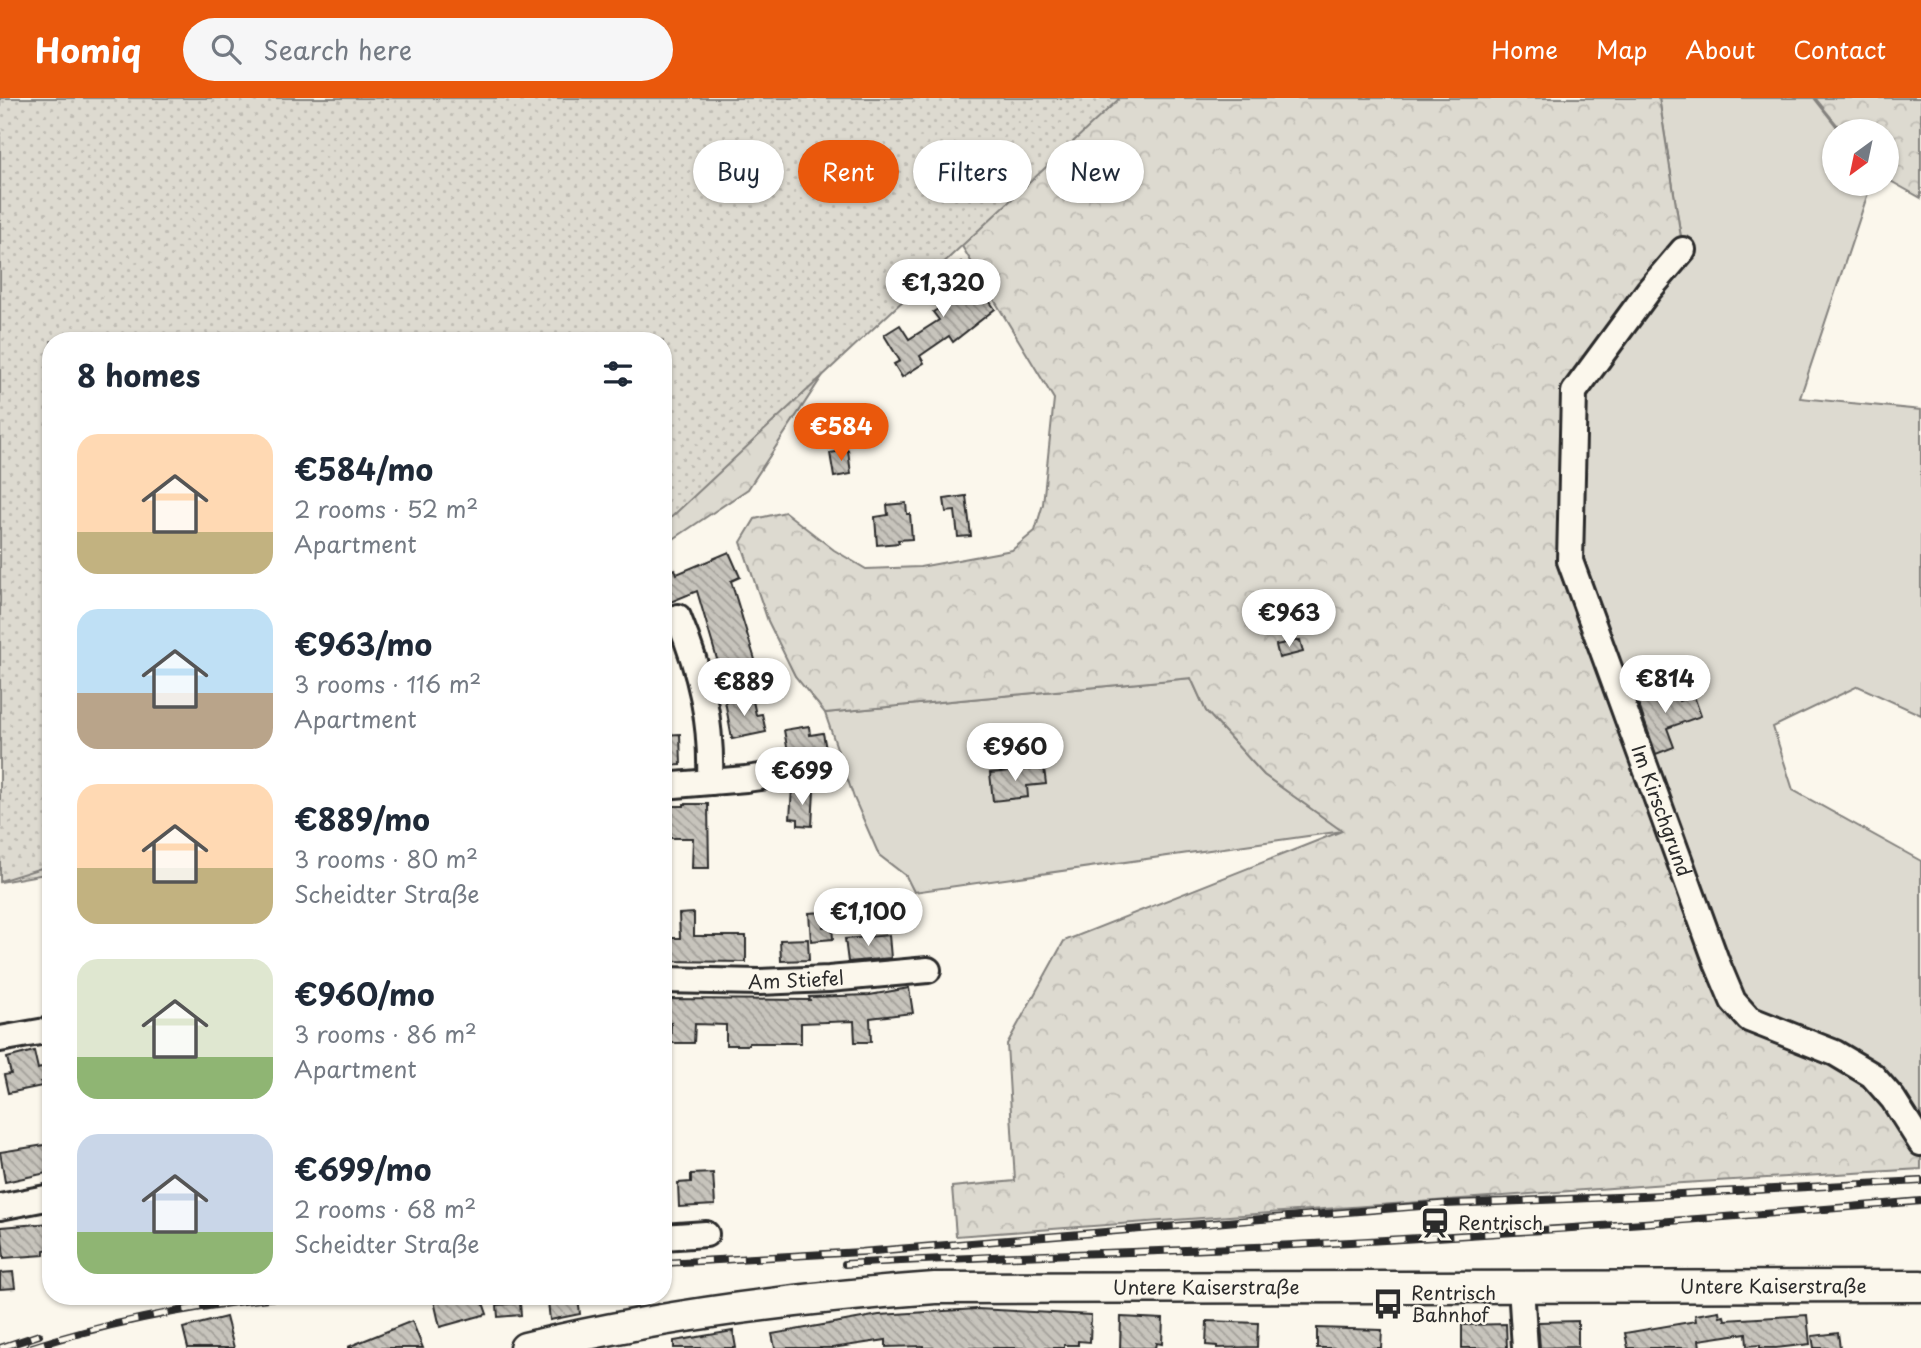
<!DOCTYPE html>
<meta charset="utf-8">
<style>
:root{--surface:#fff;--page:#f6f6f7;--text:#1f2937;--muted:#747a83;--accent:#ea580c}
body{margin:0;font-family:"Playpen Sans",sans-serif;background:var(--page);color:var(--text);height:100vh;display:flex;flex-direction:column;font-size:26px;white-space:nowrap}
*{box-sizing:border-box;margin:0}
p{font-size:23px;color:var(--muted)}
.icon{flex:none;width:38px;height:38px;fill:none;stroke:currentColor;stroke-width:2;stroke-linecap:round;stroke-linejoin:round}
.map{position:relative;flex:1;overflow:hidden}
.details{position:absolute;left:42px;top:234px;width:630px;height:973px;display:flex;flex-direction:column;background:var(--surface);border-radius:28px;box-shadow:0 2px 5px #0004}
.details>*{flex:none}
.banner{position:absolute;left:693px;top:42px;width:665px;height:63px;display:flex;gap:14px}
.needle{width:46px;rotate:213deg}
.fabs{position:absolute;left:1822px;top:21px;display:grid;gap:14px}
.fabs a{display:grid;place-items:center;width:77px;height:77px;border-radius:50%;background:var(--surface);box-shadow:0 2px 5px #0004;font-size:35px}
.price{position:absolute;translate:-50% -60px;padding:0 16px;border-radius:24px;background:#fff;color:#222;font-size:23px;line-height:46px;filter:drop-shadow(0 2px 4px #0008)}
.price::after{content:'';position:absolute;left:50%;top:42px;width:21px;height:16px;margin-left:-10px;background:inherit;clip-path:polygon(0 0,100% 0,50% 100%)}
.price.selected{background:var(--accent);color:#fff}
ul{padding:0;list-style:none}
li{display:flex;align-items:center;gap:21px;height:175px;padding:0 35px}
li span{display:grid;place-items:center;flex:none;width:196px;height:140px;border-radius:21px;color:#555}
li>.icon{margin-inline-start:auto}
span .icon{width:84px;height:84px;fill:#fffc;stroke-width:1}
li b{font-size:30px}
h2{display:flex;justify-content:space-between;align-items:center;height:84px;padding:0 35px;font-size:30px}
.chip{padding:0 24px;border-radius:32px;background:var(--surface);box-shadow:0 2px 5px #0004;font-size:24px;line-height:63px}
.chip.selected{background:var(--accent);color:#fff}
header{display:flex;align-items:center;gap:42px;box-sizing:border-box;height:98px;padding:0 35px;background:var(--accent);color:#fff}
header strong{font-size:33px}
nav{display:flex;gap:38px;margin-inline-start:auto;font-size:24px}
.search{width:490px;height:63px;background:var(--page);display:flex;align-items:center;gap:18px;box-sizing:border-box;padding:0 24px;border-radius:38px;color:var(--muted);font-size:26px}
.map>svg:first-child{display:block}
</style>
<header>
<strong>Homiq</strong>
<div class="search"><svg class="icon" aria-label="search" viewBox="0 0 24 24"><circle cx="10" cy="10" r="6"/><path d="M15 15l6 6"/></svg>Search here</div>
<nav><a>Home</a><a>Map</a><a>About</a><a>Contact</a></nav>
</header>
<div class="map">
<svg width="1921" height="1250" viewBox="0 0 1921 1250">
<defs>
<pattern id="forest-crowns" width="20" height="18" patternUnits="userSpaceOnUse" patternTransform="scale(1.75)"><rect width="20" height="18" fill="#dddad0"/><path d="M2 6a3 3 0 1 1 6 0M12 15a3 3 0 1 1 6 0" fill="none" stroke="#bebbb3"/></pattern>
<pattern id="park-dots" width="8" height="8" patternUnits="userSpaceOnUse" patternTransform="scale(1.75)"><rect width="8" height="8" fill="#dddad0"/><path d="M2 2h.1M6 6h.1" fill="none" stroke="#bebbb3" stroke-width="1.8" stroke-linecap="round"/></pattern>
<pattern id="building-back-hatch" width="6" height="6" patternUnits="userSpaceOnUse" patternTransform="scale(1.75)"><rect width="6" height="6" fill="#c7c4bc"/><path d="M-1 5l2 2M0 0l6 6M5-1l2 2" fill="none" stroke="#a29f99"/></pattern>
</defs>
<rect width="100%" height="100%" fill="#fbf7ec"/>
<filter id="ink" filterUnits="userSpaceOnUse"><feTurbulence type="fractalNoise" baseFrequency=".0143" numOctaves="2"/><feDisplacementMap in="SourceGraphic" scale="14" xChannelSelector="R" yChannelSelector="G"/><feConvolveMatrix kernelMatrix="1 2 1 2 8 2 1 2 1" color-interpolation-filters="sRGB"/></filter>
<g filter="url(#ink)">
<g fill="#dddad0" stroke="#84827e" stroke-width="2">
<polygon points="1659,0 1814,0 1840,33 1834,33 1834,86 1871,86 1800,300 1921,312 1921,617 1858,588 1773,629 1793,692 1921,763 1921,1030 1749,922 1569,463 1574,294 1683,152"/>
<polygon points="1191,580 1206,613 1264,677 1343,733 914,794 906,778 879,757 854,700 825,615"/>
</g>
<g fill="url(#forest-crowns)" stroke="#84827e" stroke-width="2">
<polygon points="0,0 1659,0 1683,152 1574,294 1569,463 1731,903 1835,955 1921,1030 1921,1071 1666,1086 956,1138 952,1089 1015,1083 1007,946 1064,843 1342,733 1264,677 1206,613 1191,580 825,615 795,578 768,523 741,444 755,421 785,414 834,452 866,471 920,469 1012,452 1035,433 1043,406 1054,301 960,145 858,224 748,391 663,448 663,243 51,243 51,775 0,784"/>
<polygon points="1815,0 1921,0 1921,100 1887,81 1886,33 1842,33"/>
</g>
<polygon fill="url(#park-dots)" stroke="#84827e" stroke-width="2" points="0,0 1120,0 663,427 663,243 51,243 51,767 0,783"/>
<g fill="url(#building-back-hatch)" stroke="#2b2b2b" stroke-width="2">
<polygon points="961,164 995,211 953,244 949,238 920,258 924,265 902,279 894,266 900,263 884,237 900,227 909,241 939,222 933,214 948,205 933,184"/>
<polygon points="848,352 851,376 834,379 830,355"/>
<polygon points="966,398 971,438 958,439 955,413 946,414 944,401"/>
<polygon points="906,405 907,416 910,416 912,441 898,442 899,445 877,447 875,419 888,417 887,407"/>
<polygon points="729,454 740,479 731,483 756,565 721,575 697,493 663,507 663,476 675,471 677,476"/>
<polygon points="1300,542 1303,554 1279,560 1276,547"/>
<polygon points="1673,586 1679,603 1694,598 1701,618 1667,630 1674,649 1656,656 1636,599"/>
<polygon points="752,598 756,617 762,616 766,634 732,641 725,603"/>
<polygon points="809,628 810,637 823,635 826,651 813,653 814,657 789,660 784,632"/>
<polygon points="680,636 681,667 663,668 663,637"/>
<polygon points="1044,670 1046,686 1027,688 1028,699 993,703 990,675"/>
<polygon points="792,691 814,693 812,728 798,727 798,721 790,720"/>
<polygon points="684,706 708,706 709,770 692,770 693,740 663,740 663,708 684,708"/>
<polygon points="822,814 823,829 832,828 833,841 811,843 809,815"/>
<polygon points="694,815 694,838 746,838 746,864 663,863 663,840 680,840 679,816"/>
<polygon points="889,837 891,860 848,864 845,841"/>
<polygon points="808,841 809,862 781,863 780,842"/>
<polygon points="909,890 913,915 870,920 871,944 855,944 854,923 801,925 801,945 749,945 749,947 726,947 726,927 695,926 694,945 670,945 671,925 663,925 663,901 810,902 809,899 870,897"/>
<polygon points="34,953 38,971 44,969 48,982 41,984 42,988 8,995 4,977 11,976 7,960"/>
<polygon points="51,1046 51,1074 5,1084 0,1054"/>
<polygon points="713,1075 715,1107 679,1109 678,1085 691,1084 691,1076"/>
<polygon points="51,1125 51,1151 44,1152 44,1157 4,1160 1,1129"/>
<polygon points="13,1174 15,1190 0,1191 0,1175"/>
<polygon points="481,1199 487,1216 440,1229 434,1203"/>
<polygon points="578,1200 580,1216 550,1222 548,1204"/>
<polygon points="520,1205 521,1217 498,1219 497,1207"/>
<polygon points="977,1211 1091,1217 1090,1244 1078,1243 1078,1247 1064,1247 1064,1250 924,1250 924,1248 886,1249 886,1242 832,1250 775,1250 772,1236 879,1217"/>
<polygon points="1719,1213 1720,1219 1724,1218 1725,1222 1807,1217 1810,1246 1776,1250 1760,1250 1760,1247 1747,1248 1746,1235 1699,1242 1700,1249 1692,1250 1628,1250 1625,1235 1696,1223 1695,1217"/>
<polygon points="226,1219 234,1250 188,1250 183,1230"/>
<polygon points="1121,1219 1163,1221 1162,1246 1156,1245 1155,1250 1120,1250"/>
<polygon points="412,1223 423,1250 348,1250 348,1249"/>
<polygon points="1207,1223 1258,1225 1257,1249 1217,1250 1217,1248 1206,1247"/>
<polygon points="1578,1223 1578,1249 1540,1250 1538,1224"/>
<polygon points="1506,1226 1507,1250 1462,1250 1462,1227"/>
<polygon points="1317,1230 1382,1232 1381,1250 1317,1250"/>
<polygon points="733,1233 736,1250 674,1250 674,1243"/>
<polygon points="1838,1235 1840,1250 1814,1250 1812,1238"/>
</g>
<g fill="none" stroke-linecap="round" stroke-linejoin="round">
<g stroke="#2b2b2b" stroke-width="30">
<g id="minor">
<path id="s1" d="M 1683,152 L 1649,192 L 1574,294 L 1570,463 L 1717,865 L 1733,903 L 1749,921 L 1835,955 L 1872,977 L 1893,1001 L 1921,1045"/>
<path d="M 678,519 C 701,575 712,623 710,684"/>
<polyline points="663,688 746,681 826,670"/>
<path id="s2" d="M 663,882 L 759,884 L 829,881 L 928,872"/>
<polyline points="0,941 51,932"/>
<polyline points="0,1109 51,1099"/>
<polyline points="663,1139 706,1136"/>
<polyline points="1521,1189 1525,1250"/>
</g>
</g>
<g stroke="#2b2b2b" stroke-width="35">
<g id="major">
<path id="s3" d="M 525,1250 C 659,1217 797,1200 935,1190 L 1921,1188"/>
</g>
</g>
<use href="#minor" stroke="#fbf7ec" stroke-width="24"/>
<use href="#major" stroke="#fbf7ec" stroke-width="30"/>
<g stroke="#2b2b2b" stroke-width="8">
<g id="rail">
<polyline points="663,1165 861,1154 1445,1106 1642,1098 1921,1083"/>
<path d="M 845,1166 C 995,1157 1145,1155 1294,1147 C 1503,1136 1712,1121 1921,1103"/>
<polyline points="0,1250 39,1237"/>
<path d="M 29,1250 C 110,1224 192,1208 277,1199"/>
</g>
</g>
<use href="#rail" stroke="#fbf7ec" stroke-width="5" stroke-dasharray="16" stroke-linecap="butt"/>
</g>
</g>
<defs>
<g id="station-bare" transform="scale(2.415)"><path d="M-3-6H3Q5-6 5-4V2Q5 4 3 4L4.5 6H3L1.5 4h-3L-3 6H-4.5L-3 4Q-5 4-5 2V-4Q-5-6-3-6ZM-3.5-4v3h7v-3ZM-3.5 1v1.5H-2V1ZM2 1v1.5H3.5V1Z" fill="#2b2b2b" stroke="#fbf7ec" stroke-width="2.5" paint-order="stroke"/></g>
<g id="bus-bare" transform="scale(2.415)"><path d="M-5-6H5V4H4V6H2V4H-2V6H-4V4H-5ZM-3.5-4V0h7V-4ZM-3.5 1.2v1.5H-2V1.2ZM2 1.2v1.5H3.5V1.2Z" fill="#2b2b2b" stroke="#fbf7ec" stroke-width="2.5" paint-order="stroke"/></g>
</defs>
<g fill-rule="evenodd">
<use href="#station-bare" x="1435" y="1125"/>
<use href="#bus-bare" x="1388" y="1206"/>
</g>
<g text-anchor="middle" stroke-width="5" stroke-linejoin="round" paint-order="stroke">
<g font-size="19" fill="#2b2b2b" stroke="#fbf7ec">
<text dy="7" stroke="none"><textPath href="#s1" startOffset="614">Im Kirschgrund</textPath></text>
<text dy="7" stroke="none"><textPath href="#s2" startOffset="133">Am Stiefel</textPath></text>
<text dy="7" stroke="none"><textPath href="#s3" startOffset="1253">Untere Kaiserstraße</textPath></text>
<text dy="7" stroke="none"><textPath href="#s3" startOffset="686">Untere Kaiserstraße</textPath></text>
</g>
<g font-size="19" fill="#2b2b2b" stroke="#fbf7ec" text-anchor="start">
<text x="1458" y="1132">Rentrisch</text>
<text x="1411" y="1202">Rentrisch<tspan x="1411" dy="22">Bahnhof</tspan></text>
</g>
</g>
</svg>
<div class="fabs">
<a><svg class="needle" viewBox="-14 -14 28 28"><path d="M0-13l5 13h-10z" fill="#e53935"/><path d="M0 13l5-13h-10z" fill="#747a83"/></svg></a>
</div>
<b class="price" style="left:943px;top:221px">€1,320</b>
<b class="price selected" style="left:841px;top:365px">€584</b>
<b class="price" style="left:1289px;top:551px">€963</b>
<b class="price" style="left:1665px;top:617px">€814</b>
<b class="price" style="left:744px;top:620px">€889</b>
<b class="price" style="left:1015px;top:685px">€960</b>
<b class="price" style="left:802px;top:709px">€699</b>
<b class="price" style="left:868px;top:850px">€1,100</b>
<div class="banner">
<a class="chip">Buy</a>
<a class="chip selected">Rent</a>
<a class="chip">Filters</a>
<a class="chip">New</a>
</div>
<section class="details">
<h2>8 homes<svg class="icon" aria-label="filters" viewBox="0 0 24 24"><path d="M4 7h16M4 17h16"/><circle cx="9" cy="7" r="2"/><circle cx="15" cy="17" r="2"/></svg></h2>
<ul>
<li><span style="background:linear-gradient(#ffd9b3 70%,#c2b280 0)"><svg class="icon" aria-label="home" viewBox="0 0 24 24"><path d="M3 11l9-7 9 7M6 9v11h12V9"/></svg></span><div><b>€584/mo</b><p>2 rooms · 52 m²</p><p>Apartment</p></div></li>
<li><span style="background:linear-gradient(#bfe0f5 60%,#b9a48a 0)"><svg class="icon" aria-label="home" viewBox="0 0 24 24"><path d="M3 11l9-7 9 7M6 9v11h12V9"/></svg></span><div><b>€963/mo</b><p>3 rooms · 116 m²</p><p>Apartment</p></div></li>
<li><span style="background:linear-gradient(#ffd9b3 60%,#c2b280 0)"><svg class="icon" aria-label="home" viewBox="0 0 24 24"><path d="M3 11l9-7 9 7M6 9v11h12V9"/></svg></span><div><b>€889/mo</b><p>3 rooms · 80 m²</p><p>Scheidter Straße</p></div></li>
<li><span style="background:linear-gradient(#dfe7d0 70%,#8fb573 0)"><svg class="icon" aria-label="home" viewBox="0 0 24 24"><path d="M3 11l9-7 9 7M6 9v11h12V9"/></svg></span><div><b>€960/mo</b><p>3 rooms · 86 m²</p><p>Apartment</p></div></li>
<li><span style="background:linear-gradient(#c9d6e8 70%,#8fb573 0)"><svg class="icon" aria-label="home" viewBox="0 0 24 24"><path d="M3 11l9-7 9 7M6 9v11h12V9"/></svg></span><div><b>€699/mo</b><p>2 rooms · 68 m²</p><p>Scheidter Straße</p></div></li>
</ul>
</section>
</div>
